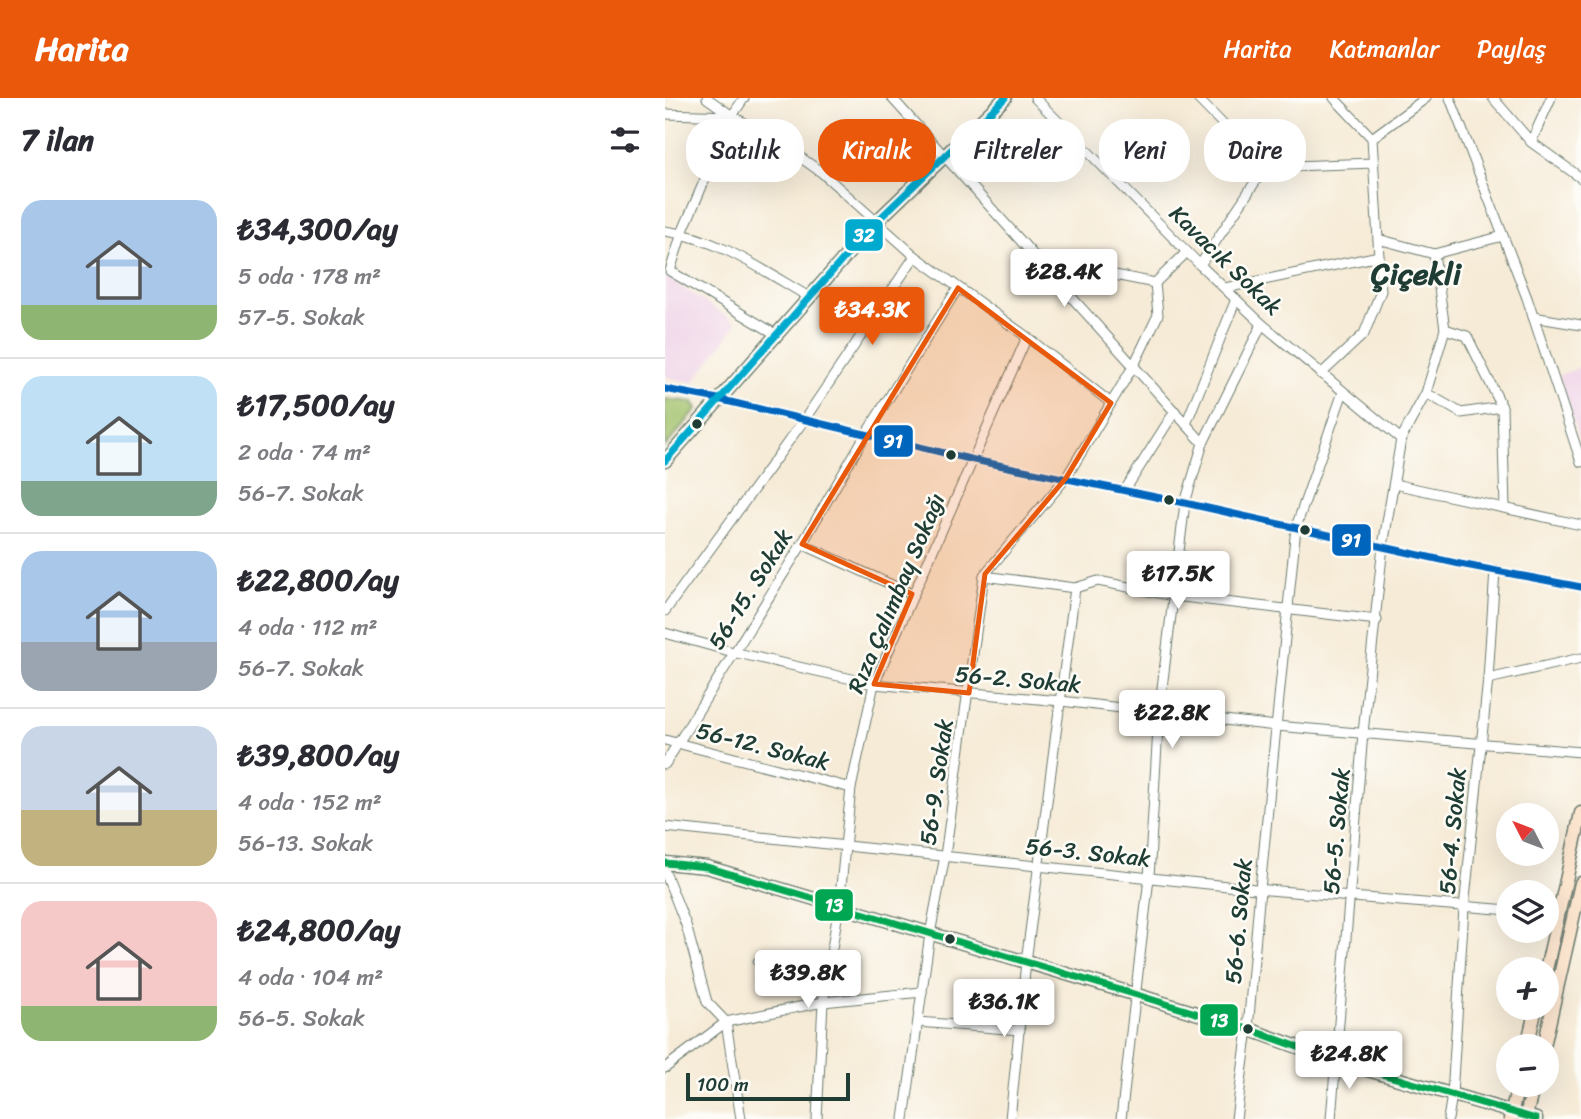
<!DOCTYPE html>
<html lang="tr">
<meta charset="utf-8">
<style>
:root{--surface:#fff;--page:#f2f2f3;--text:#2b2b33;--muted:#7c7c81;--line:#e1e1e2;--accent:#ea580c}
body{margin:0;font-family:Sriracha,sans-serif;background:var(--page);color:var(--text);height:100vh;display:flex;flex-direction:column;font-size:26px;white-space:nowrap}
*{box-sizing:border-box;margin:0}
p{font-size:23px;color:var(--muted)}
.icon{flex:none;width:38px;height:38px;fill:none;stroke:currentColor;stroke-width:2;stroke-linecap:round;stroke-linejoin:round}
.map{position:relative;flex:1;overflow:hidden}
.sheet{display:flex;flex-direction:column;background:var(--surface);width:665px}
.sheet>*{flex:none}
.banner{position:absolute;left:21px;top:21px;width:665px;height:63px;display:flex;gap:14px}
.needle{width:46px;rotate:312deg}
.fabs{position:absolute;left:831px;top:705px;display:grid;gap:14px}
.fabs a{display:grid;place-items:center;width:63px;height:63px;border-radius:50%;background:var(--surface);box-shadow:0 7px 28px #0002;font-size:35px}
.scale{position:absolute;left:21px;bottom:18px;width:164px;box-sizing:border-box;padding-left:7px;border:4px solid #1f3d34;border-top:0;font-size:19px;line-height:24px;white-space:nowrap;color:#1f3d34;-webkit-text-stroke:5px #fdfcf7;paint-order:stroke}
.price{position:absolute;translate:-50% -60px;padding:0 16px;border-radius:7px;background:#fff;color:#222;font-size:23px;line-height:46px;filter:drop-shadow(0 2px 4px #0008)}
.price::after{content:'';position:absolute;left:50%;top:42px;width:21px;height:16px;margin-left:-10px;background:inherit;clip-path:polygon(0 0,100% 0,50% 100%)}
.price.active{background:var(--accent);color:#fff}
ul{padding:0;list-style:none}
li{display:flex;align-items:center;gap:21px;height:175px;padding:0 21px}
li+li{border-top:2px solid var(--line)}
li span{display:grid;place-items:center;flex:none;width:196px;height:140px;border-radius:21px;color:#555}
li>.icon{margin-inline-start:auto}
span .icon{width:84px;height:84px;fill:#fffc;stroke-width:1}
li b{font-size:30px}
h2{display:flex;justify-content:space-between;align-items:center;height:84px;padding:0 21px;font-size:30px}
.tag{padding:0 24px;border-radius:28px;background:var(--surface);box-shadow:0 7px 28px #0002;font-size:24px;line-height:63px}
.tag.active{background:var(--accent);color:#fff}
header{display:flex;align-items:center;gap:42px;box-sizing:border-box;height:98px;padding:0 35px;background:var(--accent);color:#fff}
header strong{font-size:33px}
nav{display:flex;gap:38px;margin-inline-start:auto;font-size:24px}
main{display:flex;flex:1;min-height:0}
.map>svg:first-child{display:block}
</style>
<header>
<strong>Harita</strong>
<nav><a>Harita</a><a>Katmanlar</a><a>Paylaş</a></nav>
</header>
<main>
<section class="sheet">
<h2>7 ilan<svg class="icon" aria-label="filters" viewBox="0 0 24 24"><path d="M4 7h16M4 17h16"/><circle cx="9" cy="7" r="2"/><circle cx="15" cy="17" r="2"/></svg></h2>
<ul>
<li><span style="background:linear-gradient(#a9c7e8 75%,#8fb573 0)"><svg class="icon" aria-label="home" viewBox="0 0 24 24"><path d="M3 11l9-7 9 7M6 9v11h12V9"/></svg></span><div><b>₺34,300/ay</b><p>5 oda · 178 m²</p><p>57-5. Sokak</p></div></li>
<li><span style="background:linear-gradient(#bfe0f5 75%,#7fa58c 0)"><svg class="icon" aria-label="home" viewBox="0 0 24 24"><path d="M3 11l9-7 9 7M6 9v11h12V9"/></svg></span><div><b>₺17,500/ay</b><p>2 oda · 74 m²</p><p>56-7. Sokak</p></div></li>
<li><span style="background:linear-gradient(#a9c7e8 65%,#9aa5b1 0)"><svg class="icon" aria-label="home" viewBox="0 0 24 24"><path d="M3 11l9-7 9 7M6 9v11h12V9"/></svg></span><div><b>₺22,800/ay</b><p>4 oda · 112 m²</p><p>56-7. Sokak</p></div></li>
<li><span style="background:linear-gradient(#c9d6e8 60%,#c2b280 0)"><svg class="icon" aria-label="home" viewBox="0 0 24 24"><path d="M3 11l9-7 9 7M6 9v11h12V9"/></svg></span><div><b>₺39,800/ay</b><p>4 oda · 152 m²</p><p>56-13. Sokak</p></div></li>
<li><span style="background:linear-gradient(#f6c9c9 75%,#8fb573 0)"><svg class="icon" aria-label="home" viewBox="0 0 24 24"><path d="M3 11l9-7 9 7M6 9v11h12V9"/></svg></span><div><b>₺24,800/ay</b><p>4 oda · 104 m²</p><p>56-5. Sokak</p></div></li>
</ul>
</section>
<div class="map">
<svg width="916" height="1021" viewBox="0 0 916 1021">
<rect width="100%" height="100%" fill="#fdfcf7"/>
<filter id="ink" filterUnits="userSpaceOnUse"><feTurbulence type="fractalNoise" baseFrequency=".0143" numOctaves="2"/><feDisplacementMap in="SourceGraphic" scale="14" xChannelSelector="R" yChannelSelector="G"/><feConvolveMatrix kernelMatrix="1 2 1 2 8 2 1 2 1" color-interpolation-filters="sRGB"/></filter>
<filter id="wash" filterUnits="userSpaceOnUse"><feTurbulence type="fractalNoise" baseFrequency=".00686" numOctaves="4" result="noise"/><feDisplacementMap in="SourceGraphic" scale="28" xChannelSelector="R" yChannelSelector="G"/><feGaussianBlur stdDeviation="1.57" result="paint"/><feColorMatrix in="noise" values="0 0 0 0 0 0 0 0 0 0 0 0 0 0 0 0 0 1.4 0 .05"/><feComposite in="paint" operator="in"/></filter>
<g filter="url(#wash)">
<rect width="100%" height="100%" fill="#f6ebd7"/>
<g fill="#eed0e7">
<polygon points="0,178 72,225 28,285 0,278"/>
<polygon points="916,269 916,346 894,277"/>
</g>
<polygon fill="#9fbf68" stroke="#5f7e4e" stroke-width="2" points="0,301 28,304 32,311 0,349"/>
</g>
<g filter="url(#ink)">
<g fill="none" stroke-linecap="round" stroke-linejoin="round">
<g stroke="#6a7a6d" stroke-width="11">
<g id="street">
<polyline points="42,0 67,18 111,42 156,74 250,158 362,239 446,305"/>
<polyline points="79,0 67,18 17,135 5,173 112,237"/>
<polyline points="227,0 538,345"/>
<polyline points="370,0 535,167 597,226 736,341"/>
<polyline points="532,0 600,69"/>
<polyline points="785,0 862,200 916,364"/>
<polyline points="828,0 866,44 916,80"/>
<polyline points="0,16 67,18"/>
<polyline points="707,40 761,0"/>
<polyline points="866,44 886,0"/>
<polyline points="600,69 709,65"/>
<path d="M 0,133 C 53,140 99,173 144,199"/>
<polyline points="713,141 769,156 838,138"/>
<polyline points="375,162 490,185 522,154"/>
<polyline points="535,167 600,69"/>
<polyline points="560,190 714,158"/>
<polyline points="868,219 916,227"/>
<polyline points="780,231 802,238 837,309 840,410"/>
<polyline points="656,276 699,236 716,193 707,40 669,0"/>
<polyline points="0,291 53,301 309,362 520,405 795,466 916,489"/>
<polyline points="761,295 796,315 837,309"/>
<polyline points="521,326 571,201"/>
<polyline points="729,386 916,427"/>
<polyline points="460,392 510,313"/>
<polyline points="137,446 247,496"/>
<polyline points="319,478 410,490 433,483 509,498 712,522"/>
<polyline points="0,513 139,322 250,158"/>
<polyline points="0,535 68,554 209,586 396,603 611,628 916,654"/>
<polyline points="823,581 916,560"/>
<polyline points="0,642 186,690"/>
<polyline points="0,666 137,446 201,336 293,190"/>
<polyline points="0,729 591,791 844,812"/>
<polyline points="0,774 21,827 42,904 61,924 76,1021"/>
<polyline points="882,814 893,815"/>
<polyline points="93,864 162,881"/>
<polyline points="253,924 355,932"/>
<polyline points="0,970 61,924 158,904 257,894"/>
<polyline points="152,1021 158,904 174,808 186,690 209,586 362,239"/>
<polyline points="239,1021 265,836 280,758 319,477 401,380 469,267 493,217 490,185"/>
<polyline points="345,1021 361,864 410,490"/>
<polyline points="456,1021 484,780 494,614 520,405 538,345 597,226"/>
<polyline points="571,1021 583,931 595,791 631,429 678,294"/>
<polyline points="666,1021 698,635 718,448 736,341 761,295 780,231 769,156"/>
<polyline points="783,1021 787,997 799,810 823,581 830,472"/>
</g>
</g>
<g stroke="#6a7a6d" stroke-width="15">
<g id="secondary">
<polyline points="0,363 210,125 340,0"/>
<polyline points="0,765 42,769 472,897 583,931 672,963 871,1021"/>
<polyline points="881,872 916,715"/>
<polyline points="862,948 871,910"/>
<polyline points="879,948 916,785"/>
<polyline points="845,1021 853,987"/>
<polyline points="860,1021 869,987"/>
</g>
</g>
<use href="#street" stroke="#fff" stroke-width="9"/>
<use href="#secondary" stroke="#fbe5cf" stroke-width="12"/>
<g stroke="#fdfcf7" stroke-width="12">
<polyline id="bus-1" points="0,291 53,301 309,362 520,405 795,466 916,489"/>
</g>
<g stroke="#fdfcf7" stroke-width="12">
<polyline id="bus-2" points="0,363 210,125 340,0"/>
</g>
<g stroke="#fdfcf7" stroke-width="12">
<polyline id="bus-3" points="0,765 42,769 472,897 583,931 672,963 871,1021"/>
</g>
<use href="#bus-1" stroke="#0065bd" stroke-width="7"/>
<use href="#bus-2" stroke="#00a9ce" stroke-width="7"/>
<use href="#bus-3" stroke="#00a651" stroke-width="7"/>
</g>
</g>
<path fill="#e8590c" fill-opacity="0.2" stroke="#e8590c" stroke-width="5" stroke-linejoin="round" d="M 293,190 L 446,305 L 401,380 L 320,476 L 304,595 L 209,586 L 247,496 L 137,446 Z"/>
<g fill="#1f3d34" stroke="#fdfcf7" stroke-width="2.5">
<circle cx="32" cy="326" r="6"/>
<circle cx="286" cy="357" r="6"/>
<circle cx="504" cy="402" r="6"/>
<circle cx="640" cy="432" r="6"/>
<circle cx="285" cy="841" r="6"/>
<circle cx="583" cy="931" r="6"/>
</g>
<g text-anchor="middle" stroke-width="5" stroke-linejoin="round" paint-order="stroke">
<g font-size="23" fill="#1f3d34" stroke="#fdfcf7">
<text transform="translate(561 162) rotate(44)" y="8">Kavacık Sokak</text>
<text transform="translate(85 491) rotate(-58)" y="8">56-15. Sokak</text>
<text transform="translate(231 495) rotate(-67)" y="8">Rıza Çalımbay Sokağı</text>
<text transform="translate(353 581) rotate(5)" y="8">56-2. Sokak</text>
<text transform="translate(98 648) rotate(14)" y="8">56-12. Sokak</text>
<text transform="translate(271 684) rotate(-82)" y="8">56-9. Sokak</text>
<text transform="translate(671 733) rotate(-85)" y="8">56-5. Sokak</text>
<text transform="translate(787 733) rotate(-85)" y="8">56-4. Sokak</text>
<text transform="translate(423 754) rotate(6)" y="8">56-3. Sokak</text>
<text transform="translate(573 823) rotate(-85)" y="8">56-6. Sokak</text>
</g>
<g font-size="30" font-weight="bold" fill="#1f3d34" stroke="#fdfcf7">
<text x="751" y="186">Çiçekli</text>
</g>
</g>
<g stroke="#fdfcf7" stroke-width="2.5">
<rect x="179" y="120" width="40" height="34" rx="7" fill="#00a9ce"/>
<rect x="208" y="326" width="41" height="34" rx="7" fill="#0065bd"/>
<rect x="666" y="425" width="41" height="34" rx="7" fill="#0065bd"/>
<rect x="149" y="790" width="40" height="34" rx="7" fill="#00a651"/>
<rect x="534" y="905" width="40" height="34" rx="7" fill="#00a651"/>
</g>
<g font-size="19" text-anchor="middle" font-weight="bold" fill="#fff">
<text x="199" y="144">32</text>
<text x="228" y="350">91</text>
<text x="686" y="449">91</text>
<text x="169" y="814">13</text>
<text x="554" y="929">13</text>
</g>
</svg>
<div class="fabs">
<a><svg class="needle" viewBox="-14 -14 28 28"><path d="M0-13l5 13h-10z" fill="#e53935"/><path d="M0 13l5-13h-10z" fill="#7c7c81"/></svg></a>
<a><svg class="icon" aria-label="layers" viewBox="0 0 24 24"><path d="M12 4l9 5-9 5-9-5zM3 14l9 5 9-5"/></svg></a>
<a>+</a>
<a>−</a>
</div>
<div class="scale">100 m</div>
<b class="price" style="left:399px;top:211px">₺28.4K</b>
<b class="price active" style="left:207px;top:249px">₺34.3K</b>
<b class="price" style="left:513px;top:513px">₺17.5K</b>
<b class="price" style="left:507px;top:652px">₺22.8K</b>
<b class="price" style="left:143px;top:912px">₺39.8K</b>
<b class="price" style="left:339px;top:941px">₺36.1K</b>
<b class="price" style="left:684px;top:993px">₺24.8K</b>
<div class="banner">
<a class="tag">Satılık</a>
<a class="tag active">Kiralık</a>
<a class="tag">Filtreler</a>
<a class="tag">Yeni</a>
<a class="tag">Daire</a>
</div>
</div>
</main>
